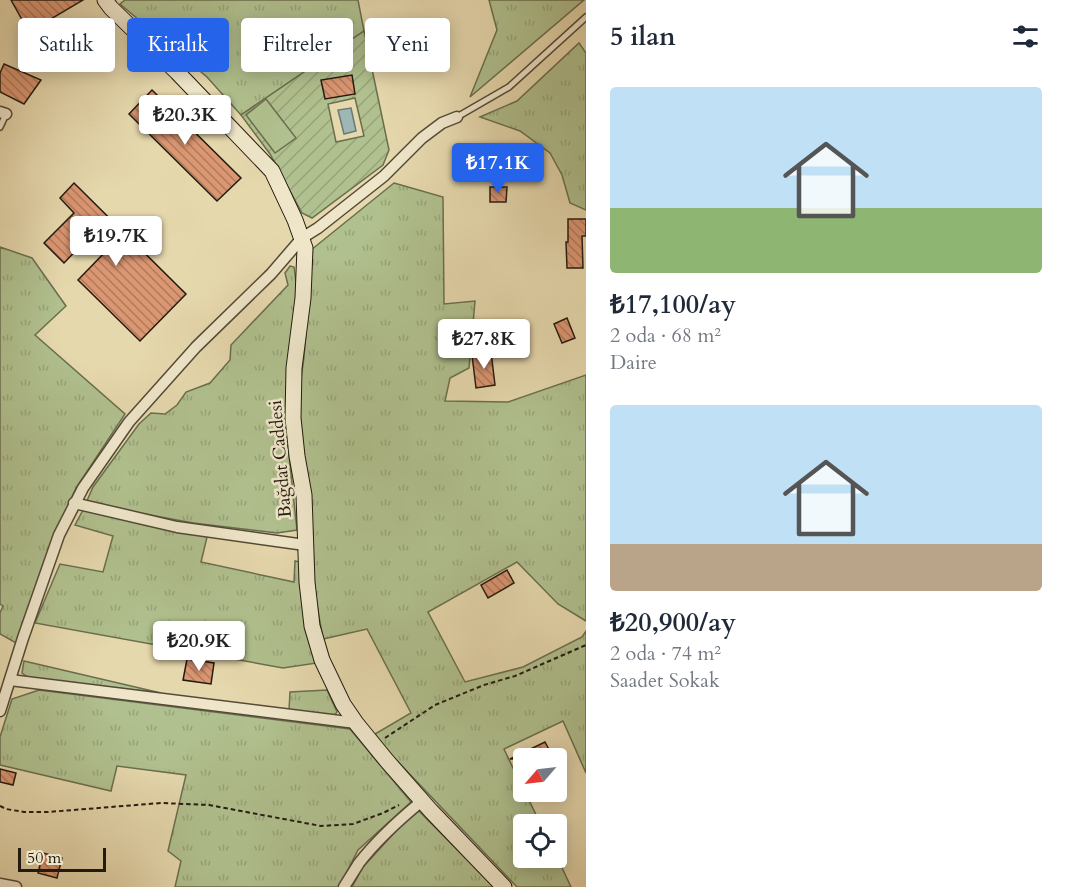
<!DOCTYPE html>
<html lang="tr">
<meta charset="utf-8">
<style>
:root{--surface:#fff;--page:#f6f6f7;--text:#1f2937;--muted:#747a83;--accent:#2563eb}
body{margin:0;font-family:Cardo,serif;background:var(--page);color:var(--text);height:100vh;display:flex;flex-direction:column;font-size:22px;white-space:nowrap}
*{box-sizing:border-box;margin:0}
p{font-size:20px;color:var(--muted)}
.icon{flex:none;width:33px;height:33px;fill:none;stroke:currentColor;stroke-width:2;stroke-linecap:round;stroke-linejoin:round}
.map{position:relative;flex:1;overflow:hidden}
.drawer{display:flex;flex-direction:column;background:var(--surface);width:480px}
.drawer>*{flex:none}
.top-card{position:absolute;left:18px;top:18px;width:477px;height:54px;display:flex;gap:12px}
.needle{width:39px;rotate:242deg}
.tools{position:absolute;left:513px;top:748px;display:grid;gap:12px}
.tools a{display:grid;place-items:center;width:54px;height:54px;border-radius:6px;background:var(--surface);box-shadow:0 3px 15px #0003;font-size:30px}
.scale{position:absolute;left:18px;bottom:15px;width:88px;box-sizing:border-box;padding-left:6px;border:3px solid #231b10;border-top:0;font-size:16px;line-height:21px;white-space:nowrap;color:#231b10;-webkit-text-stroke:4px #efe6ca;paint-order:stroke}
.price{position:absolute;translate:-50% -51px;padding:0 14px;border-radius:6px;background:#fff;color:#222;font-size:20px;line-height:39px;filter:drop-shadow(0 2px 3px #0008)}
.price::after{content:'';position:absolute;left:50%;top:36px;width:18px;height:14px;margin-left:-9px;background:inherit;clip-path:polygon(0 0,100% 0,50% 100%)}
.price.current{background:var(--accent);color:#fff}
ul{padding:0;list-style:none}
li{display:grid;align-content:center;gap:12px;height:318px;padding:0 24px}
li span{display:grid;place-items:center;height:186px;border-radius:6px;color:#555}
li>.icon{margin-inline-start:auto}
span .icon{width:108px;height:108px;fill:#fffc;stroke-width:1}
li b{font-size:26px}
h2{display:flex;justify-content:space-between;align-items:center;height:72px;padding:0 24px;font-size:26px}
.chip{padding:0 21px;border-radius:6px;background:var(--surface);box-shadow:0 3px 15px #0003;font-size:21px;line-height:54px}
.chip.current{background:var(--accent);color:#fff}
main{display:flex;flex:1;min-height:0}
.map>svg:first-child{display:block}
</style>
<main>
<div class="map">
<svg width="586" height="887" viewBox="0 0 586 887">
<defs>
<pattern id="grass-tufts" width="24" height="20" patternUnits="userSpaceOnUse" patternTransform="scale(1.5)"><rect width="24" height="20" fill="#b0c08e"/><path d="M3 7l-1-3M5 7V3M7 7l1-3M15 17l-1-3M17 17v-4M19 17l1-3" fill="none" stroke="#97a479"/></pattern>
<pattern id="garden-furrows" width="10" height="10" patternUnits="userSpaceOnUse" patternTransform="scale(1.5)"><rect width="10" height="10" fill="#b0c08e"/><path d="M-1 1l2-2M0 10L10 0M9 11l2-2" fill="none" stroke="#97a479"/></pattern>
<pattern id="building-back-hatch" width="6" height="6" patternUnits="userSpaceOnUse" patternTransform="scale(1.5)"><rect width="6" height="6" fill="#db9672"/><path d="M-1 5l2 2M0 0l6 6M5-1l2 2" fill="none" stroke="#b17a5c"/></pattern>
</defs>
<rect width="100%" height="100%" fill="#e6d8ad"/>
<filter id="stains"><feTurbulence type="fractalNoise" baseFrequency=".00333" numOctaves="4"/><feColorMatrix values="0 0 0 0 .2 0 0 0 0 .09 0 0 0 0 .02 0 0 0 .5 -.17"/></filter>
<radialGradient id="worn" r=".72"><stop offset=".6" stop-color="#630" stop-opacity="0"/><stop offset="1" stop-color="#630" stop-opacity=".3"/></radialGradient>
<g fill="url(#grass-tufts)" stroke="#6a6e4f" stroke-width="1.5">
<polygon points="125,0 358,0 364,31 241,115 207,77 120,4"/>
<polygon points="489,0 584,0 470,97 497,30"/>
<polygon points="579,43 586,53 586,210 570,203 562,175 550,153 520,131 480,117 517,101"/>
<polygon points="394,183 443,197 444,304 475,301 469,368 450,378 445,401 508,402 586,375 586,621 558,604 517,562 428,612 465,682 523,667 582,637 586,631 586,773 563,721 504,749 523,789 524,792 525,792 541,825 524,825 524,858 557,857 571,887 517,887 384,747 375,734 411,713 367,629 323,639 315,594 311,498 300,435 298,403 304,357 312,261 311,250"/>
<polygon points="0,247 32,258 66,306 35,335 125,414 76,488 55,534 41,576 16,643 0,634 0,613 3,606 0,604"/>
<polygon points="290,266 294,267 297,289 289,359 286,427 297,530 277,533 193,523 86,503 93,487 139,424 151,413 165,414 177,405 186,392 210,383 230,360 231,345 288,285 285,273"/>
<path d="M 83,510 L 208,533 L 201,562 L 294,582 L 295,561 L 300,562 C 301,597 303,631 317,663 L 283,668 L 35,623 L 60,564 L 103,572 L 113,536 L 75,525 Z"/>
<polygon points="24,661 161,693 29,678 22,673"/>
<polygon points="39,690 350,729 411,802 358,850 339,887 175,887 181,861 168,851 186,775 117,766 111,791 0,765 0,737 12,699"/>
<polygon points="327,690 337,712 333,717 289,710 290,692"/>
<polygon points="419,811 494,887 352,887 363,867 407,819"/>
</g>
<path fill="url(#garden-furrows)" stroke="#6a6e4f" stroke-width="1.5" fill-rule="evenodd" d="M 364,31 L 389,150 L 383,165 L 312,218 L 302,213 L 270,154 L 241,115 ZM 355,98 L 364,136 L 336,142 L 328,104 Z"/>
<polygon fill="#b0c08e" stroke="#6a6e4f" stroke-width="1.5" points="266,99 296,138 275,153 246,115"/>
<polygon fill="#9cb7b6" stroke="#6c7974" stroke-width="1.5" points="351,108 356,131 344,134 338,110"/>
<g fill="url(#building-back-hatch)" stroke="#231b10" stroke-width="1.5">
<polygon points="11,0 83,0 29,32"/>
<polygon points="4,64 41,80 24,104 0,92 0,73"/>
<polygon points="352,75 355,94 325,99 321,80"/>
<polygon points="152,90 241,178 217,201 129,114"/>
<polygon points="74,183 186,294 140,341 78,280 109,248 93,233 64,263 44,243 74,213 60,198"/>
<polygon points="490,187 507,187 506,202 490,202"/>
<polygon points="568,219 586,219 586,236 582,236 583,268 567,268 566,242 568,242"/>
<polygon points="567,318 575,338 562,343 554,324"/>
<polygon points="491,352 495,385 476,388 472,355"/>
<polygon points="507,570 514,583 488,598 481,585"/>
<polygon points="187,659 214,663 211,684 183,680"/>
<polygon points="545,742 554,759 510,759"/>
<polygon points="0,769 16,773 13,785 0,782"/>
<polygon points="43,853 62,858 57,878 38,873"/>
</g>
<g fill="none" stroke-linecap="round" stroke-linejoin="round">
<g stroke="#544a37" stroke-width="8">
<g id="lane">
<polyline points="457,117 509,87 586,17"/>
<polyline points="0,127 6,114"/>
</g>
</g>
<g stroke="#544a37" stroke-width="13">
<g id="street">
<polyline points="0,112 6,114"/>
<polyline points="74,503 177,527 305,545"/>
<polyline points="10,680 356,723"/>
<polyline points="0,711 23,638 59,535 83,488 129,422 196,347 271,274 302,238 318,228 384,176 422,138 442,123 457,117"/>
<polyline points="0,884 16,887"/>
<path d="M 344,887 C 349,879 354,871 359,863 C 377,840 400,819 422,801"/>
</g>
</g>
<g stroke="#231b10" stroke-width="17">
<polyline id="secondary" points="105,0 111,8 177,72 272,171 295,220 305,248 303,298 294,368 293,418 297,456 304,495 307,582 312,626 322,660 343,704 356,723 387,761 431,811 504,887"/>
</g>
<g stroke="#231b10" stroke-width="2" stroke-dasharray="4.5 3" stroke-linecap="butt">
<polyline points="385,738 435,705 484,685 515,676 586,645"/>
<polyline points="0,806 6,809 24,812 48,812 161,803 209,805 321,826 353,824 383,813 399,805"/>
</g>
<use href="#lane" stroke="#efe6ca" stroke-width="5"/>
<use href="#street" stroke="#efe6ca" stroke-width="10"/>
<use href="#secondary" stroke="#efe6ca" stroke-width="15"/>
</g>
<g text-anchor="middle" stroke-width="5" stroke-linejoin="round" paint-order="stroke">
<g font-size="18" fill="#231b10" stroke="#efe6ca">
<text transform="translate(280 459) rotate(-95)" y="6">Bağdat Caddesi</text>
</g>
</g>
<rect width="100%" height="100%" filter="url(#stains)"/>
<rect width="100%" height="100%" fill="url(#worn)"/>
</svg>
<div class="tools">
<a><svg class="needle" viewBox="-14 -14 28 28"><path d="M0-13l5 13h-10z" fill="#e53935"/><path d="M0 13l5-13h-10z" fill="#747a83"/></svg></a>
<a><svg class="icon" aria-label="locate" viewBox="0 0 24 24"><circle cx="12" cy="12" r="6"/><path d="M12 2v4M12 18v4M2 12h4M18 12h4"/></svg></a>
</div>
<div class="scale">50 m</div>
<b class="price" style="left:185px;top:146px">₺20.3K</b>
<b class="price current" style="left:498px;top:194px">₺17.1K</b>
<b class="price" style="left:116px;top:267px">₺19.7K</b>
<b class="price" style="left:484px;top:370px">₺27.8K</b>
<b class="price" style="left:199px;top:672px">₺20.9K</b>
<div class="top-card">
<a class="chip">Satılık</a>
<a class="chip current">Kiralık</a>
<a class="chip">Filtreler</a>
<a class="chip">Yeni</a>
</div>
</div>
<section class="drawer">
<h2>5 ilan<svg class="icon" aria-label="filters" viewBox="0 0 24 24"><path d="M4 7h16M4 17h16"/><circle cx="9" cy="7" r="2"/><circle cx="15" cy="17" r="2"/></svg></h2>
<ul>
<li><span style="background:linear-gradient(#bfe0f5 65%,#8fb573 0)"><svg class="icon" aria-label="home" viewBox="0 0 24 24"><path d="M3 11l9-7 9 7M6 9v11h12V9"/></svg></span><div><b>₺17,100/ay</b><p>2 oda · 68 m²</p><p>Daire</p></div></li>
<li><span style="background:linear-gradient(#bfe0f5 75%,#b9a48a 0)"><svg class="icon" aria-label="home" viewBox="0 0 24 24"><path d="M3 11l9-7 9 7M6 9v11h12V9"/></svg></span><div><b>₺20,900/ay</b><p>2 oda · 74 m²</p><p>Saadet Sokak</p></div></li>
</ul>
</section>
</main>
